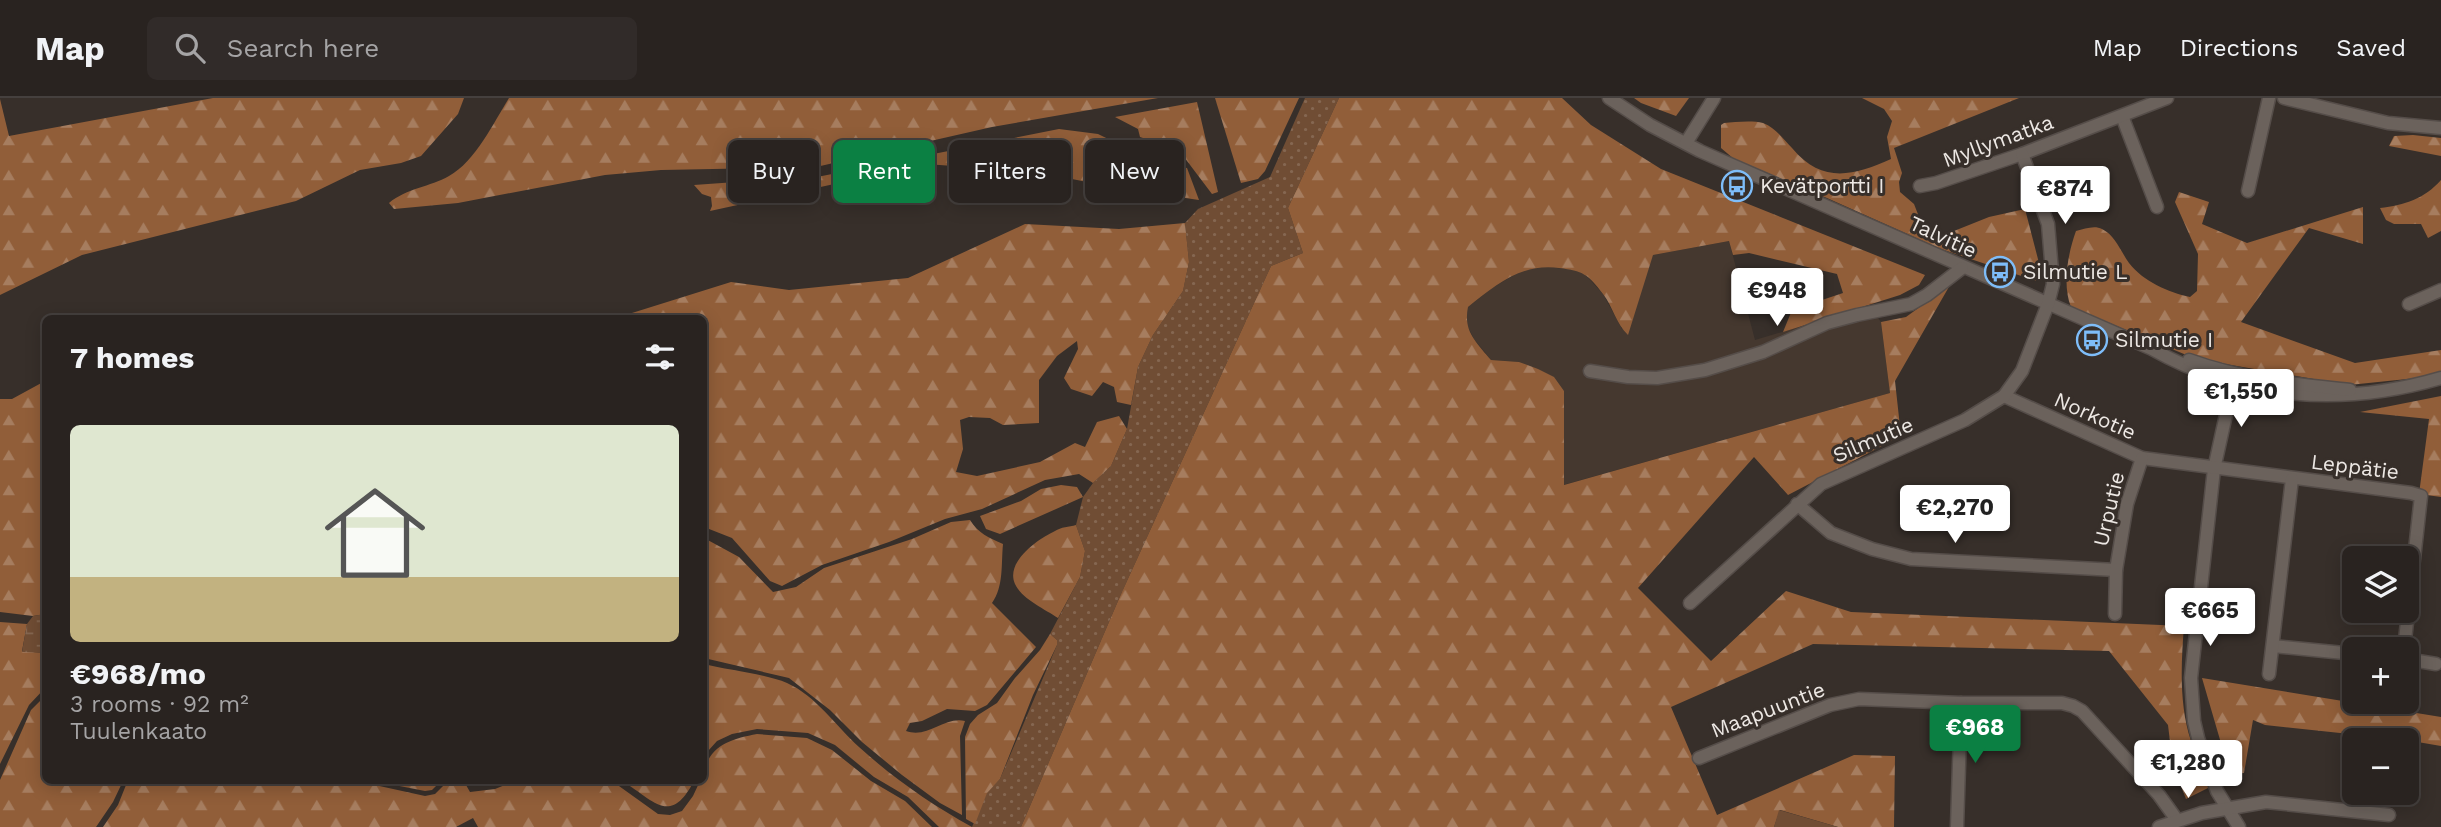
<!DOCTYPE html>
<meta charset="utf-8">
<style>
:root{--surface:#292320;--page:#312b29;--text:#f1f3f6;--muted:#a5a4a5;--line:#45403e;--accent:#0b8043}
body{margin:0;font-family:"Work Sans",sans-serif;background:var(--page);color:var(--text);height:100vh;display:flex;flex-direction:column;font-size:26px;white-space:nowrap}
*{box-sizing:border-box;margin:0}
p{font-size:23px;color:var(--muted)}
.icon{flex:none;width:38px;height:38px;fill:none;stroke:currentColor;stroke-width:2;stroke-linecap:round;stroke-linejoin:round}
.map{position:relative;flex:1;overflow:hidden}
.sheet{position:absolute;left:42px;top:217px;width:665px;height:469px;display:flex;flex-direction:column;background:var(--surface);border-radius:10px;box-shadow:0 4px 18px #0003,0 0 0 2px var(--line)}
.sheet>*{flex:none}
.top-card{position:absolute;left:728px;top:42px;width:665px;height:63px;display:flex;gap:14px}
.fabs{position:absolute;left:2342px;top:448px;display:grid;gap:14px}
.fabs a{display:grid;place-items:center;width:77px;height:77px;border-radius:10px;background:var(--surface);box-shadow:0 4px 18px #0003,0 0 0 2px var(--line);font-size:35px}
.price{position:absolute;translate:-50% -60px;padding:0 16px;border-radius:7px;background:#fff;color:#222;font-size:23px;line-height:46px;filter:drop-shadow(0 2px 4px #0008)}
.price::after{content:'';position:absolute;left:50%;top:42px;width:21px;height:16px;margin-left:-10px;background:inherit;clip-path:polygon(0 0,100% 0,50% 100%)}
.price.selected{background:var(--accent);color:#fff}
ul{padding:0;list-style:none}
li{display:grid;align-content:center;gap:14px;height:371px;padding:0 28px}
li+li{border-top:2px solid var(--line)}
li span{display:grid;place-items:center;height:217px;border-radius:10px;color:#555}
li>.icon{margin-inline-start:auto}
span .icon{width:126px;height:126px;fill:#fffc;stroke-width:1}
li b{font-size:30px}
h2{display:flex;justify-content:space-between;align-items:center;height:84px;padding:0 28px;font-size:30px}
.tag{padding:0 24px;border-radius:10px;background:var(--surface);box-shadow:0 4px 18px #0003,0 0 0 2px var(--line);font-size:24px;line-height:63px}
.tag.selected{background:var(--accent);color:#fff}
header{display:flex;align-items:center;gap:42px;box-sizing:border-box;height:98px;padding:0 35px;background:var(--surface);border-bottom:2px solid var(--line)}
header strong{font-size:33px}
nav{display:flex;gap:38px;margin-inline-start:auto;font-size:24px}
.search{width:490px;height:63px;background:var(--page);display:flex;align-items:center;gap:18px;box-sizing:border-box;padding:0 24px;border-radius:10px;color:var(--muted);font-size:26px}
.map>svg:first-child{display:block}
</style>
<header>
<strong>Map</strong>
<div class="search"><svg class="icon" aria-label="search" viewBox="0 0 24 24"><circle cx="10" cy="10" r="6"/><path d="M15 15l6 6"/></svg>Search here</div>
<nav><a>Map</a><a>Directions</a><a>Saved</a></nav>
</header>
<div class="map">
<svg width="2441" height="729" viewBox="0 0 2441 729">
<defs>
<pattern id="green-dots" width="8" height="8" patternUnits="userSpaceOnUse" patternTransform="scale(1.75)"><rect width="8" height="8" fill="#704d34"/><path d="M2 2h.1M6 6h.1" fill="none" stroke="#856751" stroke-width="1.8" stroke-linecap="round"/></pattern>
<pattern id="forest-firs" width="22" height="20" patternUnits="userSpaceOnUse" patternTransform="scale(1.75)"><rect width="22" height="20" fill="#915e39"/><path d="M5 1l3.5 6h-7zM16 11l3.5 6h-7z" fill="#a67d5f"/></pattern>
<pattern id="wetland-marsh" width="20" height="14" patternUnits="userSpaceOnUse" patternTransform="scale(1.75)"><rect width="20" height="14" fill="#704d34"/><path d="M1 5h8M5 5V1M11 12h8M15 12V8" fill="none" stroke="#856751"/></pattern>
</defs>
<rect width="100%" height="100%" fill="#372f2a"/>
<polygon fill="#45382f" points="1729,143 1755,242 1869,208 1881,224 1890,295 1563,387 1564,293 1519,264 1491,262 1474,241 1465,223 1468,209 1492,190 1521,173 1541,168 1582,173 1603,196 1622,231 1653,157"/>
<polygon fill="url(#green-dots)" points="1305,0 1339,0 1288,110 1303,155 1271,168 1121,496 1021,729 972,729 987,694 1000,681 1057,547 1057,542 1050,536 1080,479 1085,453 1076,427 1083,399 1093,385 1111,368 1127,331 1138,269 1153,237 1183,193 1189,164 1185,125 1198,111 1270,79"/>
<g fill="url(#forest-firs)">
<polygon points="213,0 464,0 458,16 421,58 401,65 360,72 296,103 82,157 0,197 0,1 9,38"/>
<path d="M 509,0 L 1158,0 L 992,29 L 816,69 L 661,72 L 605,77 L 458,105 L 394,111 L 389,105 C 407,90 430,89 449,78 C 475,64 494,24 509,0 Z"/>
<polygon points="1215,0 1299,0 1265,73 1258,81 1241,85"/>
<path d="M 1339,0 L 1562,0 L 1591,27 L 1661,71 L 1925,177 L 1919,187 L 1900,197 L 1783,234 L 1792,212 L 1843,195 L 1837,176 L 1749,155 L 1733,157 L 1729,143 L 1653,157 L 1628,237 C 1616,226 1613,209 1603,196 C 1588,176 1583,173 1559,170 C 1521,165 1496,187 1468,209 C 1463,233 1476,244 1491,262 L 1519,264 L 1538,271 L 1554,279 L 1564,293 L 1564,387 L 1890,295 L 1881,224 L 1906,219 L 1950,187 L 1895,283 L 1901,338 L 1788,397 L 1754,359 L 1638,490 L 1711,563 L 1786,493 L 1851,514 L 2184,528 C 2181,566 2179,607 2191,643 C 2195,659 2205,674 2212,688 L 2186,701 L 2173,668 L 2168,627 L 2109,553 L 1813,546 L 1671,609 L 1717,717 L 1854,657 L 1895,658 L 1894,729 L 1838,729 L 1780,712 L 1774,729 L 1021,729 L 1121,496 L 1271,168 L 1303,155 L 1288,110 Z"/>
<polygon points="1634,0 1689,0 1676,18 1641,5"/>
<path d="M 1862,0 L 2019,0 L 1894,50 L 1902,75 L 1899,84 L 1900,94 L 1914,106 L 1926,137 L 1944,137 L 1989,119 L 2025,111 L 2039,165 L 2040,174 L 2036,183 L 1941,151 L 1827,100 L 1734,61 L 1721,50 L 1721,27 L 1724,25 C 1735,24 1752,22 1763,25 C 1776,30 1783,41 1792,50 C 1822,86 1853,78 1891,61 L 1887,39 L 1892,23 L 1884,11 Z"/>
<polygon points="1197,4 1218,94 1212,96 1181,55 1173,50 1140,39 1138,31 1115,19"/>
<polygon points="1059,31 1098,36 1159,66 1187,70 1199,102 1117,90 1037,74 926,66 710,113 712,108 711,99 702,96 694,87 822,78"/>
<polygon points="2413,37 2441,40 2441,58 2389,48 2394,38"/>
<path d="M 2441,82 L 2441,133 L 2428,140 L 2421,126 L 2394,126 L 2386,122 L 2380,110 C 2405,107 2424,101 2441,82 Z"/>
<path d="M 2179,94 L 2209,104 L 2202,126 L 2247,145 L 2363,109 L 2363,146 L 2309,130 L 2241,224 L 2355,265 L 2441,252 L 2441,275 L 2436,278 L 2349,287 L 2196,261 L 2071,209 C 2062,187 2068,155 2076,133 C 2085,131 2094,127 2102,131 C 2115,137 2121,154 2129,165 C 2144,184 2168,194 2190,199 L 2197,193 L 2198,156 L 2175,104 Z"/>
<polygon points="1185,125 1189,164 1183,193 1153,237 1138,269 1131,307 1117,304 1114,289 1103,284 1092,298 1071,291 1064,280 1078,251 1077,243 1057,258 1039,282 1039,325 1003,327 990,320 969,319 960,322 963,351 956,374 977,378 1040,364 1075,345 1085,349 1097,324 1119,318 1127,331 1111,368 1093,385 1079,376 1045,382 982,411 945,421 889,444 822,467 782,488 770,483 732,440 704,429 704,220 616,220 731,184 789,192 908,180 1025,126 1119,131"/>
<polygon points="45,283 45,516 33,518 0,514 0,301 12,301"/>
<polygon points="2441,298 2441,399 2419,396 2429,321 2360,314"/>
<polygon points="1061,387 1077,389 1083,399 1000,436 986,431 980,418 1021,403 1041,391"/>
<path d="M 970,422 C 978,435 989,440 1003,446 C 1001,466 1004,488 992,505 L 1036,549 L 987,607 L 975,613 L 947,611 L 922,623 L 910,625 L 906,633 C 928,641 944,618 965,623 L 960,638 L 962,717 L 940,705 L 902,677 L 862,644 L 830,612 L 789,580 L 704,560 L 704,440 L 739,459 L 773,494 L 796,489 L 824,470 L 912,441 L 951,424 Z"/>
<path d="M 1076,427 L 1085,453 L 1080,479 L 1058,520 C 1045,511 1022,501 1015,486 C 1005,464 1038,441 1055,433 C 1061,429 1069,429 1076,427 Z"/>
<polygon points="0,524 27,526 22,553 45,555 45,590 29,607 0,666"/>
<polygon points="1050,536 1057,542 1057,547 1033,597 1000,681 987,695 975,726 966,721 965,639 970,626 978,617 997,605 1015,580 1040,552"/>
<path d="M 704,566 C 727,572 766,576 787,585 C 816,598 836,628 859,649 C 893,680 932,707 972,729 L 939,729 L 908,699 L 874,679 L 835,647 L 808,635 L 757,631 L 732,636 L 717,643 L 708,653 L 704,662 Z"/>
<polygon points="2202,580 2441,619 2441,648 2406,642 2265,627 2253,622 2244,675 2230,676"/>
<polygon points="45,598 46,682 123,683 113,704 96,729 0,729 0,682 31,612"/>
<path d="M 757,636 L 807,640 L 832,652 L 871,683 L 905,703 L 932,729 L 478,729 L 473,720 L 456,729 L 103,729 L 118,707 L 128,682 L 352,682 L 425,698 L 435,696 L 448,683 L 470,683 L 466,687 L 470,694 L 495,691 L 515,683 L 612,683 L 658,716 L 670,717 L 682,713 L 693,698 L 700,683 L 704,682 C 704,649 730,641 757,636 Z"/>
<polygon points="374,683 441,683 432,692 425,693"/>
<path d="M 622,683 L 694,683 C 670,729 654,702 622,683 Z"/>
</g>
<polygon fill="url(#wetland-marsh)" points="45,516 45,555 22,554 27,526 33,518"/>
<polygon fill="#704d34" points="1779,712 1838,729 1774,729"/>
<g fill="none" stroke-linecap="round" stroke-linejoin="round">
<g stroke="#554d49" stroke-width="15">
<g id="minor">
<path d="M 1609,0 L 1650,27 L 1700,53 L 2152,251 C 2243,302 2342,309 2441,280"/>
<polyline points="2284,0 2388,25 2441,30"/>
<polyline points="2122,18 2157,109"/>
<polyline points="1686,45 1714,0"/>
<polyline points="1920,88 1936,85 2022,56 2167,0"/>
<polyline points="2248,93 2269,0"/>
<polyline points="2409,206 2441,192"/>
<path d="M 2189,262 C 2241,281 2295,286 2350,292"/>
<polyline points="1590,273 1628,279 1657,280 1705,272 1763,254 1827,225 1857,217 1911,206 1927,197 1962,170"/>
<polyline points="2235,276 2214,371 2191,580 2194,623 2198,640 2217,693 2239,729"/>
<polyline points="2004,298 2142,360 2411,395 2421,398 2404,551"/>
<polyline points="1797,406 1831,435 1872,451 1911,461 2116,472"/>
<polyline points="1690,505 1821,386 1965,322 2004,298 2022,273 2048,206 2053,186 2048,126 2022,56"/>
<polyline points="2115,516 2116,472 2127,406 2142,360"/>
<polyline points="2273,548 2354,556"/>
<polyline points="2406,561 2436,566"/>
<polyline points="2269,576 2292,381"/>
<polyline points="1699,660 1830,607 1859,601 1961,605 2062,605 2073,608 2082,613 2159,697 2177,722"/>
<polyline points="1957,729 1961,605"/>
<polyline points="2159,729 2202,715 2266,704 2389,717"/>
</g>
</g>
<use href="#minor" stroke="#6b625c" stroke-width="12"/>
</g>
<defs>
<g id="bus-ring" transform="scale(1.575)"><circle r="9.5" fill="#372f2a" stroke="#7ebdf9" stroke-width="1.5"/><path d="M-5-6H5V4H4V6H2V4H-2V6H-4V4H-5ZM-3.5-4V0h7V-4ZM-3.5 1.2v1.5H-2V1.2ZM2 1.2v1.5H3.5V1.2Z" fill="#7ebdf9"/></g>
</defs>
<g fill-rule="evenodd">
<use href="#bus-ring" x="1737" y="88"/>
<use href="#bus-ring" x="2000" y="174"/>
<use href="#bus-ring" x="2092" y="242"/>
</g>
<g text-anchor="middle" stroke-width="6" stroke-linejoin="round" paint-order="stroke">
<g font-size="21" fill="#ede8e4" stroke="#372f2a">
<text transform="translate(1998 43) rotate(-20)" y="7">Myllymatka</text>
<text transform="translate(1943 139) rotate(25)" y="7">Talvitie</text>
<text transform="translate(2095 318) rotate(24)" y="7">Norkotie</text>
<text transform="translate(1873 342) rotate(-23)" y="7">Silmutie</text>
<text transform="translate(2355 369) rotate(7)" y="7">Leppätie</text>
<text transform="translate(2109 411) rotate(-77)" y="7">Urputie</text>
<text transform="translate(1768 612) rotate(-21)" y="7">Maapuuntie</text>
</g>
<g font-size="21" fill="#ede8e4" stroke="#372f2a" text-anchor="start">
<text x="1760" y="95">Kevätportti I</text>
<text x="2023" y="181">Silmutie L</text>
<text x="2115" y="249">Silmutie I</text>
</g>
</g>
</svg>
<div class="fabs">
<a><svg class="icon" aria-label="layers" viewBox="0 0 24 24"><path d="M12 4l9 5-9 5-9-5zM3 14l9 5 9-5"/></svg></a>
<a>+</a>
<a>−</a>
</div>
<b class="price" style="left:2065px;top:128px">€874</b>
<b class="price" style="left:1777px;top:230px">€948</b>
<b class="price" style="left:2241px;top:331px">€1,550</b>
<b class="price" style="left:1955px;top:447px">€2,270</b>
<b class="price" style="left:2210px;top:550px">€665</b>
<b class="price selected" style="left:1975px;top:667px">€968</b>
<b class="price" style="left:2188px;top:702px">€1,280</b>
<div class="top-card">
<a class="tag">Buy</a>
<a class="tag selected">Rent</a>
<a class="tag">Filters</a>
<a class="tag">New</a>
</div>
<section class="sheet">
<h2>7 homes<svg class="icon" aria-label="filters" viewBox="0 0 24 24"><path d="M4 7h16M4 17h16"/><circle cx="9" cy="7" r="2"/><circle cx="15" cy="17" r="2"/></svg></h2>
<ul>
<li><span style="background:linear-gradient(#dfe7d0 70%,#c2b280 0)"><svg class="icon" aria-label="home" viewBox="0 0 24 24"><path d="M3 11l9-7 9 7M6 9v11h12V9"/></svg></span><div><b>€968/mo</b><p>3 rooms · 92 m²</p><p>Tuulenkaato</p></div></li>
</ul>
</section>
</div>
